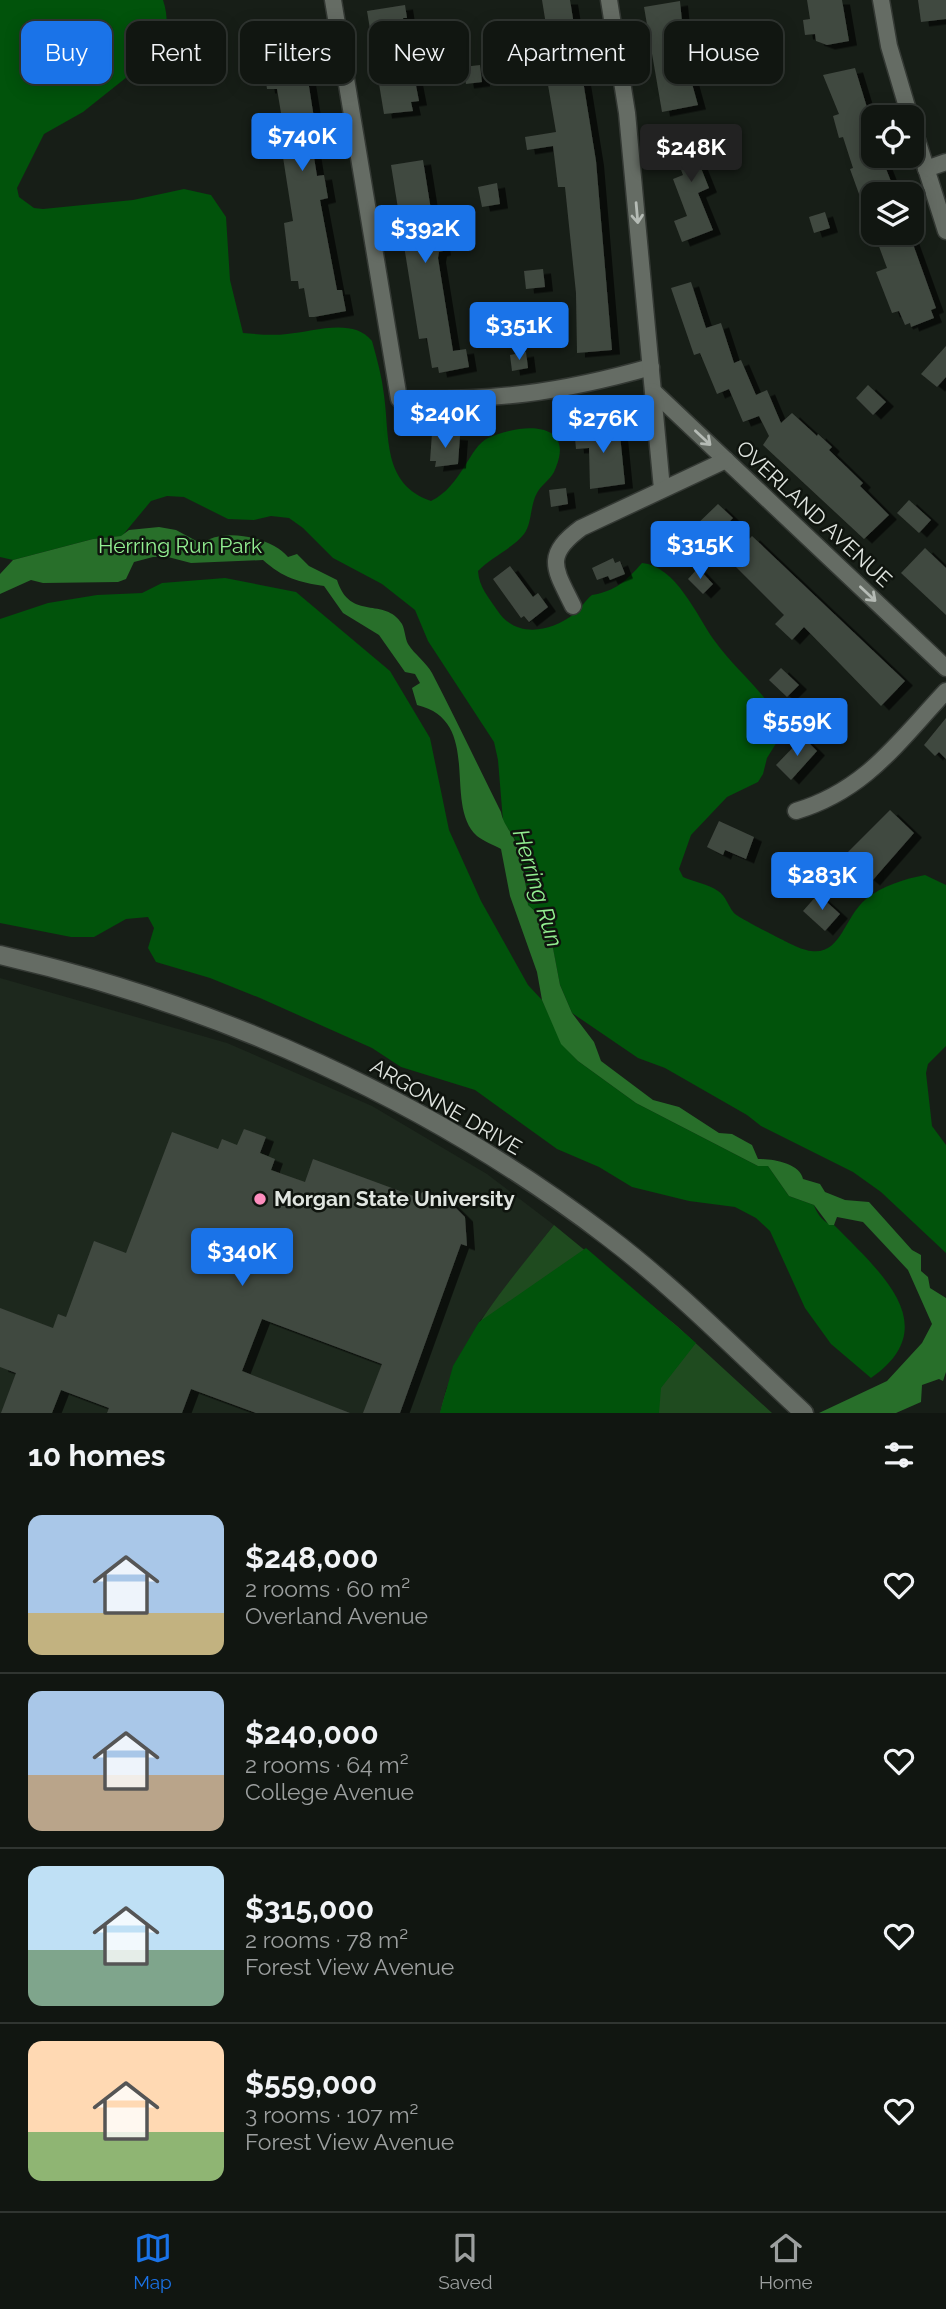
<!DOCTYPE html>
<meta charset="utf-8">
<style>
:root{--surface:#111611;--page:#1e231f;--text:#f1f3f6;--muted:#9c9f9f;--line:#303531;--accent:#1a73e8}
body{margin:0;font-family:Raleway,sans-serif;background:var(--page);color:var(--text);height:100vh;display:flex;flex-direction:column;font-size:26px;white-space:nowrap}
*{box-sizing:border-box;margin:0}
p{font-size:23px;color:var(--muted)}
.icon{flex:none;width:38px;height:38px;fill:none;stroke:currentColor;stroke-width:2;stroke-linecap:round;stroke-linejoin:round}
.map{position:relative;height:1413px;overflow:hidden}
.side{display:flex;flex-direction:column;background:var(--surface);flex:1}
.side>*{flex:none}
.top-card{position:absolute;left:21px;top:21px;width:905px;height:63px;display:flex;gap:14px}
.fabs{position:absolute;left:861px;top:105px;display:grid;gap:14px}
.fabs a{display:grid;place-items:center;width:63px;height:63px;border-radius:14px;background:var(--surface);box-shadow:0 4px 18px #0003,0 0 0 2px var(--line);font-size:35px}
.price{position:absolute;translate:-50% -60px;padding:0 16px;border-radius:7px;background:var(--accent);color:#fff;font-size:23px;line-height:46px;filter:drop-shadow(0 2px 4px #0008)}
.price::after{content:'';position:absolute;left:50%;top:42px;width:21px;height:16px;margin-left:-10px;background:inherit;clip-path:polygon(0 0,100% 0,50% 100%)}
.price.selected{background:#222;color:#fff}
ul{padding:0;list-style:none}
li{display:flex;align-items:center;gap:21px;height:175px;padding:0 28px}
li+li{border-top:2px solid var(--line)}
li span{display:grid;place-items:center;flex:none;width:196px;height:140px;border-radius:14px;color:#555}
li>.icon{margin-inline-start:auto}
span .icon{width:84px;height:84px;fill:#fffc;stroke-width:1}
li b{font-size:30px}
h2{display:flex;justify-content:space-between;align-items:center;height:84px;padding:0 28px;font-size:30px}
.chip{padding:0 24px;border-radius:14px;background:var(--surface);box-shadow:0 4px 18px #0003,0 0 0 2px var(--line);font-size:24px;line-height:63px}
.chip.selected{background:var(--accent);color:#fff}
.dock{display:flex;justify-content:space-around;align-items:center;height:98px;border-top:2px solid var(--line);background:var(--surface);font-size:19px;color:var(--muted)}
.dock a{display:grid;justify-items:center;gap:4px}
.dock .selected{color:var(--accent)}
.map>svg:first-child{display:block}
</style>
<div class="map">
<svg width="946" height="1413" viewBox="0 0 946 1413">
<defs>
<filter id="shadow"><feDropShadow dx="8" dy="4.5" stdDeviation="0" flood-color="#0009"/></filter>
</defs>
<rect width="100%" height="100%" fill="#171e17"/>
<polygon fill="#1d281d" points="0,978 227,1043 372,1106 487,1174 554,1225 479,1322 446,1389 440,1413 0,1413"/>
<path fill="#1f4b1f" d="M 554,1225 L 677,1326 L 772,1413 L 440,1413 C 457,1338 508,1284 554,1225 Z"/>
<g fill="#01530b">
<path d="M 0,0 L 163,0 C 171,23 164,45 164,68 L 139,70 L 132,73 L 83,112 L 44,134 L 17,188 L 19,197 L 34,208 L 43,209 L 133,200 L 184,189 L 211,195 L 226,217 L 230,280 L 243,333 C 257,334 272,336 287,334 C 313,332 353,317 372,341 C 377,359 382,377 384,395 C 390,437 382,484 431,501 C 462,486 469,447 488,438 C 518,424 579,418 554,472 C 550,480 541,485 537,493 C 530,505 532,524 524,534 C 512,549 491,557 478,571 C 479,587 489,598 497,610 C 515,638 549,633 574,614 C 581,609 585,600 592,595 C 616,591 626,581 642,563 C 676,566 697,616 714,640 C 737,672 768,694 785,729 L 767,758 L 763,774 L 758,782 L 727,797 L 691,835 L 679,869 L 683,877 C 694,882 708,884 718,891 C 726,896 728,906 734,913 C 737,917 788,943 795,946 C 841,967 840,921 866,899 C 882,886 904,879 925,875 L 946,885 L 946,1046 L 928,1064 L 926,1073 L 932,1126 L 946,1145 L 946,1253 L 881,1192 L 853,1172 L 761,1126 L 747,1115 L 665,1068 L 638,1058 L 572,1013 L 560,985 L 552,944 L 546,937 L 538,914 L 528,905 L 525,872 L 515,839 L 503,821 L 498,760 L 494,742 L 428,641 L 415,610 L 382,584 L 333,558 L 303,528 L 289,518 L 271,516 L 254,520 L 228,519 L 184,497 L 167,496 L 151,501 L 122,536 L 93,539 L 13,560 L 0,557 Z"/>
<path d="M 225,578 L 296,592 L 390,671 L 430,738 L 449,830 L 481,901 L 528,985 L 542,1000 L 562,1044 L 578,1061 L 636,1103 L 758,1166 L 768,1166 L 789,1196 L 814,1205 C 817,1214 824,1224 834,1225 C 879,1271 946,1326 871,1378 L 831,1344 L 805,1308 L 770,1231 L 756,1218 L 735,1207 L 689,1201 L 632,1187 L 599,1167 L 557,1149 L 475,1090 L 401,1067 L 372,1048 L 260,998 L 210,978 L 156,962 L 148,948 L 154,928 L 148,917 L 126,919 L 94,937 L 71,937 L 0,923 L 0,619 L 48,603 L 97,595 L 142,593 L 162,583 Z"/>
<polygon points="586,1248 696,1343 661,1388 659,1413 440,1413 453,1366 479,1322"/>
</g>
<path fill="#286f2a" d="M 159,527 L 176,530 L 202,544 C 221,527 272,537 288,557 L 297,554 L 309,566 L 337,580 C 350,622 385,596 402,624 C 405,630 405,638 408,644 C 415,655 426,662 432,673 C 456,719 478,766 501,812 C 503,824 511,831 516,843 C 523,863 526,883 528,905 L 538,914 L 546,937 L 552,943 L 560,985 L 572,1013 L 594,1042 L 601,1061 L 653,1100 L 679,1107 L 719,1133 L 732,1134 L 752,1145 L 758,1159 C 772,1159 800,1163 803,1179 L 820,1184 L 825,1192 L 845,1200 L 869,1202 L 912,1250 L 921,1255 L 921,1271 L 928,1277 L 930,1288 L 946,1298 L 946,1372 L 943,1381 L 939,1379 L 922,1385 L 921,1402 L 896,1413 L 819,1413 L 887,1381 L 922,1343 L 932,1324 L 908,1270 L 863,1222 L 837,1217 L 834,1225 L 829,1225 L 814,1205 L 789,1196 L 768,1166 L 758,1166 L 636,1103 L 578,1061 L 561,1044 L 542,1000 L 537,972 L 510,896 L 501,849 C 494,845 483,841 477,836 C 442,804 484,721 417,705 L 412,688 L 420,683 L 415,674 L 405,672 L 379,635 L 343,613 L 324,586 C 298,582 283,578 263,560 L 191,563 L 168,557 L 153,557 L 134,562 L 126,579 L 118,582 L 43,583 L 31,580 L 0,594 L 0,574 L 13,560 L 93,539 L 121,536 L 129,530 Z"/>
<g fill="#414840" filter="url(#shadow)">
<polygon points="542,0 570,0 596,161 612,350 577,353 576,293 565,187 558,187 553,146 527,150 525,137 556,132 548,85 542,86 540,70 545,69 544,63 552,62"/>
<polygon points="807,0 842,0 849,41 827,45 816,41 815,34 805,35 803,20 810,19"/>
<polygon points="918,0 946,0 946,19 921,22"/>
<polygon points="680,1 686,62 698,105 662,112 644,7"/>
<polygon points="405,5 407,18 403,18 419,101 411,102 413,111 384,114 367,11"/>
<polygon points="299,23 314,118 308,119 317,176 324,175 328,198 320,200 337,290 342,290 346,311 314,317 309,317 304,288 299,289 298,281 291,281 284,223 293,221 282,151 286,143 277,89 267,89 264,67 268,67 262,28"/>
<polygon points="737,63 740,77 719,81 716,67"/>
<polygon points="480,65 482,82 466,84 463,67"/>
<polygon points="855,68 873,127 873,156 881,156 896,194 873,194 872,230 850,169 853,168 843,137 839,138 833,116 839,114 823,75"/>
<polygon points="699,127 702,135 706,133 712,146 695,153 709,188 698,193 713,230 682,242 674,221 687,216 673,179 683,175 669,139"/>
<polygon points="423,160 431,210 435,209 441,237 443,251 439,252 438,258 453,351 466,349 469,367 439,373 438,367 432,368 427,338 419,339 391,165"/>
<polygon points="497,183 500,204 482,207 478,187"/>
<polygon points="825,212 830,228 814,233 809,217"/>
<polygon points="874,233 909,233 936,308 931,310 934,318 911,327 910,323 905,325 899,311 892,313 876,272 887,268"/>
<polygon points="543,269 545,287 526,289 524,271"/>
<polygon points="691,282 706,328 721,323 734,363 741,360 756,395 767,390 781,423 792,413 817,436 818,434 832,447 829,450 863,483 860,486 889,515 864,539 763,445 769,436 759,416 743,422 729,389 717,394 700,353 694,355 671,288"/>
<polygon points="946,346 946,377 937,387 921,374"/>
<polygon points="526,352 528,368 512,371 510,355"/>
<polygon points="868,385 886,402 873,415 856,398"/>
<polygon points="619,425 625,484 590,489 589,448 576,449 574,428"/>
<polygon points="432,433 460,436 458,464 435,467 436,461 430,461"/>
<polygon points="566,488 568,504 551,507 549,490"/>
<polygon points="909,500 931,520 919,533 897,513"/>
<polygon points="718,504 733,518 728,523 747,541 752,536 905,681 881,706 804,627 792,640 775,624 784,615 730,561 733,558 715,539 709,545 692,529"/>
<polygon points="925,548 946,568 946,615 901,573"/>
<polygon points="613,558 615,563 620,561 625,574 610,580 608,576 597,580 592,568"/>
<polygon points="510,566 533,597 538,593 548,607 529,622 524,616 521,618 493,579"/>
<polygon points="698,568 713,584 703,594 688,579"/>
<polygon points="781,668 799,685 787,697 769,680"/>
<polygon points="824,708 836,720 825,732 813,721"/>
<polygon points="946,718 946,759 939,752 935,756 924,745"/>
<polygon points="803,737 817,751 791,780 776,765"/>
<polygon points="890,810 914,833 872,881 843,857"/>
<polygon points="719,821 754,837 746,859 725,850 723,855 707,847"/>
<polygon points="818,894 840,914 825,931 803,911"/>
<polygon points="244,1129 266,1137 260,1153 275,1159 271,1170 305,1182 313,1159 419,1198 422,1192 450,1202 465,1217 467,1246 461,1244 400,1413 363,1413 382,1364 262,1319 242,1371 350,1413 256,1413 191,1389 182,1413 107,1413 109,1408 61,1390 52,1413 1,1413 16,1373 0,1367 0,1308 53,1328 58,1314 66,1317 94,1241 126,1253 172,1132 218,1149 222,1139 237,1145"/>
</g>
<g fill="none" stroke-linecap="round" stroke-linejoin="round">
<g stroke="#343934" stroke-width="19">
<g id="street">
<path d="M 333,0 L 399,399 C 494,401 559,393 651,367"/>
<polyline points="609,0 627,113 662,489"/>
<polyline points="881,0 889,46 910,117"/>
<polyline points="912,124 946,231"/>
<polyline points="926,169 946,162"/>
<polyline points="653,391 946,668"/>
<path d="M 573,606 C 555,569 543,556 581,528 L 726,460"/>
<path d="M 796,811 C 866,790 898,742 946,691"/>
</g>
</g>
<g stroke="#343934" stroke-width="21">
<path id="secondary" d="M 0,955 C 218,1005 429,1100 607,1236 C 677,1289 739,1353 804,1413"/>
</g>
<use href="#street" stroke="#656c64" stroke-width="16"/>
<use href="#secondary" stroke="#656c64" stroke-width="18"/>
</g>
<defs><path id="oneway-shaft" d="M-6 0H5M1.5-3L5.5 0L1.5 3" fill="none" stroke-width="1.6" stroke-linecap="round" stroke-linejoin="round" transform="scale(1.75)"/></defs>
<g stroke="#b5bbb5">
<use href="#oneway-shaft" transform="translate(637 213) rotate(85)"/>
<use href="#oneway-shaft" transform="translate(703 438) rotate(43)"/>
<use href="#oneway-shaft" transform="translate(868 594) rotate(43)"/>
</g>
<circle fill="#fd8ebe" stroke="#0f140e" stroke-width="2.5" cx="260" cy="1199" r="7"/>
<g text-anchor="middle" stroke-width="5" stroke-linejoin="round" paint-order="stroke">
<g font-size="21" fill="#e0e5e0" stroke="#0f140e">
<text transform="translate(814 514) rotate(43)" y="7">OVERLAND AVENUE</text>
<text transform="translate(446 1107) rotate(30)" y="7">ARGONNE DRIVE</text>
</g>
<g font-size="21" fill="#93f092" stroke="#0f140e">
<text x="180" y="553">Herring Run Park</text>
</g>
<g font-size="21" font-weight="bold" fill="#e0e5e0" stroke="#0f140e" text-anchor="start">
<text x="274" y="1206">Morgan State University</text>
</g>
<g font-size="23" font-style="italic" fill="#92ee90" stroke="#0f140e">
<text transform="translate(538 888) rotate(73)" y="8">Herring Run</text>
</g>
</g>
</svg>
<div class="fabs">
<a><svg class="icon" aria-label="locate" viewBox="0 0 24 24"><circle cx="12" cy="12" r="6"/><path d="M12 2v4M12 18v4M2 12h4M18 12h4"/></svg></a>
<a><svg class="icon" aria-label="layers" viewBox="0 0 24 24"><path d="M12 4l9 5-9 5-9-5zM3 14l9 5 9-5"/></svg></a>
</div>
<b class="price" style="left:302px;top:173px">$740K</b>
<b class="price selected" style="left:691px;top:184px">$248K</b>
<b class="price" style="left:425px;top:265px">$392K</b>
<b class="price" style="left:519px;top:362px">$351K</b>
<b class="price" style="left:445px;top:450px">$240K</b>
<b class="price" style="left:603px;top:455px">$276K</b>
<b class="price" style="left:700px;top:581px">$315K</b>
<b class="price" style="left:797px;top:758px">$559K</b>
<b class="price" style="left:822px;top:912px">$283K</b>
<b class="price" style="left:242px;top:1288px">$340K</b>
<div class="top-card">
<a class="chip selected">Buy</a>
<a class="chip">Rent</a>
<a class="chip">Filters</a>
<a class="chip">New</a>
<a class="chip">Apartment</a>
<a class="chip">House</a>
</div>
</div>
<section class="side">
<h2>10 homes<svg class="icon" aria-label="filters" viewBox="0 0 24 24"><path d="M4 7h16M4 17h16"/><circle cx="9" cy="7" r="2"/><circle cx="15" cy="17" r="2"/></svg></h2>
<ul>
<li><span style="background:linear-gradient(#a9c7e8 70%,#c2b280 0)"><svg class="icon" aria-label="home" viewBox="0 0 24 24"><path d="M3 11l9-7 9 7M6 9v11h12V9"/></svg></span><div><b>$248,000</b><p>2 rooms · 60 m²</p><p>Overland Avenue</p></div><svg class="icon" aria-label="heart" viewBox="0 0 24 24"><path d="M12 20l-8-8c-3-5 5-10 8-4 3-6 11-1 8 4z"/></svg></li>
<li><span style="background:linear-gradient(#a9c7e8 60%,#b9a48a 0)"><svg class="icon" aria-label="home" viewBox="0 0 24 24"><path d="M3 11l9-7 9 7M6 9v11h12V9"/></svg></span><div><b>$240,000</b><p>2 rooms · 64 m²</p><p>College Avenue</p></div><svg class="icon" aria-label="heart" viewBox="0 0 24 24"><path d="M12 20l-8-8c-3-5 5-10 8-4 3-6 11-1 8 4z"/></svg></li>
<li><span style="background:linear-gradient(#bfe0f5 60%,#7fa58c 0)"><svg class="icon" aria-label="home" viewBox="0 0 24 24"><path d="M3 11l9-7 9 7M6 9v11h12V9"/></svg></span><div><b>$315,000</b><p>2 rooms · 78 m²</p><p>Forest View Avenue</p></div><svg class="icon" aria-label="heart" viewBox="0 0 24 24"><path d="M12 20l-8-8c-3-5 5-10 8-4 3-6 11-1 8 4z"/></svg></li>
<li><span style="background:linear-gradient(#ffd9b3 65%,#8fb573 0)"><svg class="icon" aria-label="home" viewBox="0 0 24 24"><path d="M3 11l9-7 9 7M6 9v11h12V9"/></svg></span><div><b>$559,000</b><p>3 rooms · 107 m²</p><p>Forest View Avenue</p></div><svg class="icon" aria-label="heart" viewBox="0 0 24 24"><path d="M12 20l-8-8c-3-5 5-10 8-4 3-6 11-1 8 4z"/></svg></li>
</ul>
</section>
<nav class="dock">
<a class="selected"><svg class="icon" aria-label="map" viewBox="0 0 24 24"><path d="M3 6l6-2 6 2 6-2v14l-6 2-6-2-6 2zM9 4v14M15 6v14"/></svg>Map</a>
<a><svg class="icon" aria-label="saved" viewBox="0 0 24 24"><path d="M7 4h10v16l-5-4-5 4z"/></svg>Saved</a>
<a><svg class="icon" aria-label="home" viewBox="0 0 24 24"><path d="M3 11l9-7 9 7M6 9v11h12V9"/></svg>Home</a>
</nav>
